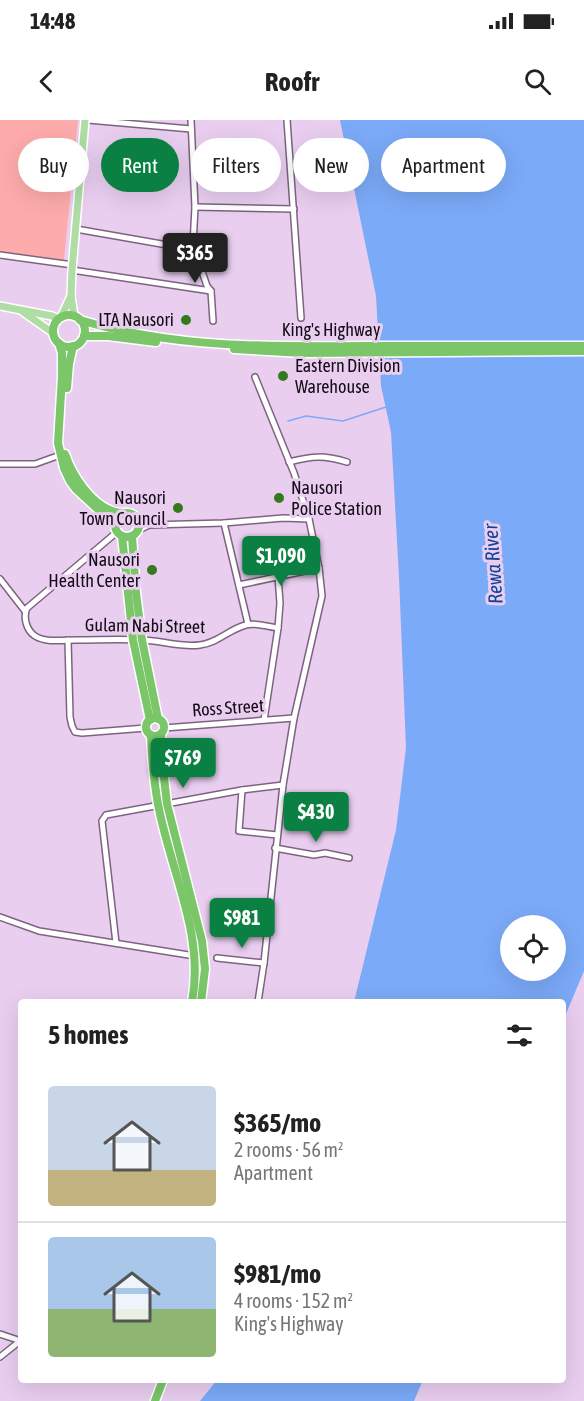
<!DOCTYPE html>
<meta charset="utf-8">
<style>
:root{--surface:#fff;--page:#f6f6f6;--text:#222;--muted:#767676;--line:#e0e0e0;--accent:#0b8043}
body{margin:0;font-family:"Asap Condensed",sans-serif;background:var(--page);color:var(--text);height:100vh;display:flex;flex-direction:column;font-size:22px;white-space:nowrap}
*{box-sizing:border-box;margin:0}
p{font-size:20px;color:var(--muted)}
.icon{flex:none;width:33px;height:33px;fill:none;stroke:currentColor;stroke-width:2;stroke-linecap:round;stroke-linejoin:round}
.map{position:relative;flex:1;overflow:hidden}
.drawer{position:absolute;left:18px;top:879px;width:548px;height:384px;display:flex;flex-direction:column;background:var(--surface);border-radius:6px;box-shadow:0 6px 24px #0002}
.drawer>*{flex:none}
.top-card{position:absolute;left:18px;top:18px;width:549px;height:54px;display:flex;gap:12px}
.fabs{position:absolute;left:500px;top:795px;display:grid;gap:12px}
.fabs a{display:grid;place-items:center;width:66px;height:66px;border-radius:50%;background:var(--surface);box-shadow:0 6px 24px #0002;font-size:30px}
.price{position:absolute;translate:-50% -51px;padding:0 14px;border-radius:6px;background:var(--accent);color:#fff;font-size:20px;line-height:39px;filter:drop-shadow(0 2px 3px #0008)}
.price::after{content:'';position:absolute;left:50%;top:36px;width:18px;height:14px;margin-left:-9px;background:inherit;clip-path:polygon(0 0,100% 0,50% 100%)}
.price.selected{background:#222;color:#fff}
ul{padding:0;list-style:none}
li{display:flex;align-items:center;gap:18px;height:150px;padding:0 30px}
li+li{border-top:2px solid var(--line)}
li span{display:grid;place-items:center;flex:none;width:168px;height:120px;border-radius:6px;color:#555}
li>.icon{margin-inline-start:auto}
span .icon{width:72px;height:72px;fill:#fffc;stroke-width:1}
li b{font-size:26px}
h2{display:flex;justify-content:space-between;align-items:center;height:72px;padding:0 30px;font-size:26px}
.pill{padding:0 21px;border-radius:27px;background:var(--surface);box-shadow:0 6px 24px #0002;font-size:21px;line-height:54px}
.pill.selected{background:var(--accent);color:#fff}
.status{display:flex;justify-content:space-between;align-items:center;height:42px;padding:0 30px;background:var(--surface);direction:ltr}
.status svg{height:16px;fill:currentColor}
header{display:flex;justify-content:space-between;align-items:center;height:78px;padding:0 30px;background:var(--surface);font-size:27px;font-weight:700}
.map>svg:first-child{display:block}
</style>
<div class="status"><b>14:48</b><svg viewBox="0 0 49 12"><path d="M0 12V9h3v3zM5 12V6h3v6zM10 12V3h3v9zM15 12V0h3v12zM26 1h20v11H26zM47 4h2v5h-2z"/></svg></div>
<header><svg class="icon" aria-label="back" viewBox="0 0 24 24"><path d="M15 5l-7 7 7 7"/></svg>Roofr<svg class="icon" aria-label="search" viewBox="0 0 24 24"><circle cx="10" cy="10" r="6"/><path d="M15 15l6 6"/></svg></header>
<div class="map">
<svg width="584" height="1281" viewBox="0 0 584 1281">
<rect width="100%" height="100%" fill="#e9cef0"/>
<polygon fill="#feacab" points="0,0 78,0 64,140 0,133"/>
<g fill="#7baaf8" fill-rule="evenodd">
<path d="M 340,0 L 584,0 L 584,851 L 563,901 L 562,882 L 354,882 L 396,710 L 406,628 L 399,457 L 391,312 L 381,266 L 376,176 ZM 510,806 L 555,806 L 555,850 L 510,850 Z"/>
<polygon points="217,1260 423,1260 414,1281 200,1281"/>
</g>
<g fill="none" stroke-linecap="round" stroke-linejoin="round">
<polyline stroke="#7baaf8" stroke-width="1.5" points="288,301 306,296 343,301 386,287"/>
<g stroke="#7c6481" stroke-width="8">
<g id="minor">
<polyline points="88,0 191,9"/>
<polyline points="191,0 195,87 193,125 207,166 211,171 213,201"/>
<polyline points="287,0 301,198"/>
<polyline points="195,87 294,89"/>
<polyline points="76,109 173,126 181,127 193,125"/>
<polyline points="0,135 73,145"/>
<polyline points="72,150 211,171"/>
<polyline points="255,257 294,353 309,399 319,448 322,476 294,598 283,665 264,843 258,882"/>
<path d="M 289,342 C 313,336 323,335 347,342"/>
<polyline points="0,344 35,344 63,334"/>
<polyline points="135,396 149,405"/>
<polyline points="224,403 248,504"/>
<polyline points="137,411 149,405 224,403 283,398 309,399"/>
<path d="M 117,412 L 27,488 C 23,497 26,510 35,516 C 46,523 64,520 76,520 C 98,520 119,519 141,520 C 160,520 181,528 200,525 C 218,523 229,509 246,505 C 255,502 269,507 278,508"/>
<polyline points="0,459 25,491"/>
<polyline points="239,465 319,448"/>
<polyline points="68,520 70,597 72,606 75,612 82,613 146,608"/>
<polyline points="264,600 278,508 280,483 278,456"/>
<polyline points="164,608 294,598"/>
<polyline points="242,670 239,711 277,715"/>
<polyline points="275,728 314,735 325,733 349,738"/>
<polyline points="0,797 39,811 195,836"/>
<polyline points="116,823 102,701 106,695 242,670 283,665"/>
<polyline points="217,838 264,843"/>
<polyline points="0,1214 21,1221"/>
<polyline points="0,1237 20,1221"/>
</g>
</g>
<g stroke="#fff" stroke-width="10">
<g id="major">
<polyline points="0,186 52,196 58,199"/>
<polyline points="23,192 53,213"/>
<polyline points="74,196 71,176 72,150 85,0"/>
<polyline points="61,197 71,176"/>
</g>
</g>
<g stroke="#fff" stroke-width="11">
<g id="highway">
<circle cx="69" cy="211" r="16"/>
<path d="M 80,200 C 172,228 270,227 365,226 C 438,226 511,226 584,226"/>
<polyline points="84,216 108,216 156,222"/>
<polyline points="59,223 62,233 62,257 58,323 64,348 70,361 76,369 115,405"/>
<polyline points="234,229 303,233 584,231"/>
<polyline points="67,268 69,244 73,226"/>
<path d="M 65,334 C 72,355 90,383 112,391 C 117,393 122,393 126,393"/>
<circle cx="127" cy="405" r="12"/>
<polyline points="122,416 133,520 150,600"/>
<polyline points="132,416 136,473 142,520 158,599"/>
<circle cx="155" cy="607" r="9"/>
<polyline points="161,614 162,640 167,684 202,821 205,849 201,882"/>
<path d="M 151,616 C 152,639 154,662 158,684 C 170,750 205,814 192,882"/>
<polyline points="155,1281 163,1260"/>
</g>
</g>
<use href="#minor" stroke="#fff" stroke-width="5"/>
<use href="#major" stroke="#afdda4" stroke-width="7"/>
<use href="#highway" stroke="#7ac668" stroke-width="8"/>
</g>
<g fill="#337a1e" stroke="#e9cef0" stroke-width="2">
<circle cx="186" cy="200" r="6"/>
<circle cx="283" cy="256" r="6"/>
<circle cx="279" cy="378" r="6"/>
<circle cx="178" cy="388" r="6"/>
<circle cx="152" cy="450" r="6"/>
</g>
<g text-anchor="middle" stroke-width="6" stroke-linejoin="round" paint-order="stroke">
<g font-size="18" fill="#130b16" stroke="#e9cef0" text-anchor="end">
<text x="174" y="206">LTA Nausori</text>
<text x="295" y="252" text-anchor="start">Eastern Division<tspan x="295" dy="21">Warehouse</tspan></text>
<text x="291" y="374" text-anchor="start">Nausori<tspan x="291" dy="21">Police Station</tspan></text>
<text x="166" y="384">Nausori<tspan x="166" dy="21">Town Council</tspan></text>
<text x="140" y="446">Nausori<tspan x="140" dy="21">Health Center</tspan></text>
</g>
<g font-size="18" fill="#130b16" stroke="#e9cef0">
<text x="331" y="216">King's Highway</text>
<text transform="translate(145 506) rotate(1)" y="6">Gulam Nabi Street</text>
<text transform="translate(228 588) rotate(-4)" y="6">Ross Street</text>
</g>
<g font-size="20" font-style="italic" fill="#0e4498" stroke="#e9cef0">
<text transform="translate(493 444) rotate(-94)" y="7">Rewa River</text>
</g>
</g>
</svg>
<div class="fabs">
<a><svg class="icon" aria-label="locate" viewBox="0 0 24 24"><circle cx="12" cy="12" r="6"/><path d="M12 2v4M12 18v4M2 12h4M18 12h4"/></svg></a>
</div>
<b class="price selected" style="left:195px;top:164px">$365</b>
<b class="price" style="left:281px;top:467px">$1,090</b>
<b class="price" style="left:183px;top:669px">$769</b>
<b class="price" style="left:316px;top:723px">$430</b>
<b class="price" style="left:242px;top:829px">$981</b>
<div class="top-card">
<a class="pill">Buy</a>
<a class="pill selected">Rent</a>
<a class="pill">Filters</a>
<a class="pill">New</a>
<a class="pill">Apartment</a>
</div>
<section class="drawer">
<h2>5 homes<svg class="icon" aria-label="filters" viewBox="0 0 24 24"><path d="M4 7h16M4 17h16"/><circle cx="9" cy="7" r="2"/><circle cx="15" cy="17" r="2"/></svg></h2>
<ul>
<li><span style="background:linear-gradient(#c9d6e8 70%,#c2b280 0)"><svg class="icon" aria-label="home" viewBox="0 0 24 24"><path d="M3 11l9-7 9 7M6 9v11h12V9"/></svg></span><div><b>$365/mo</b><p>2 rooms · 56 m²</p><p>Apartment</p></div></li>
<li><span style="background:linear-gradient(#a9c7e8 60%,#8fb573 0)"><svg class="icon" aria-label="home" viewBox="0 0 24 24"><path d="M3 11l9-7 9 7M6 9v11h12V9"/></svg></span><div><b>$981/mo</b><p>4 rooms · 152 m²</p><p>King's Highway</p></div></li>
</ul>
</section>
</div>
